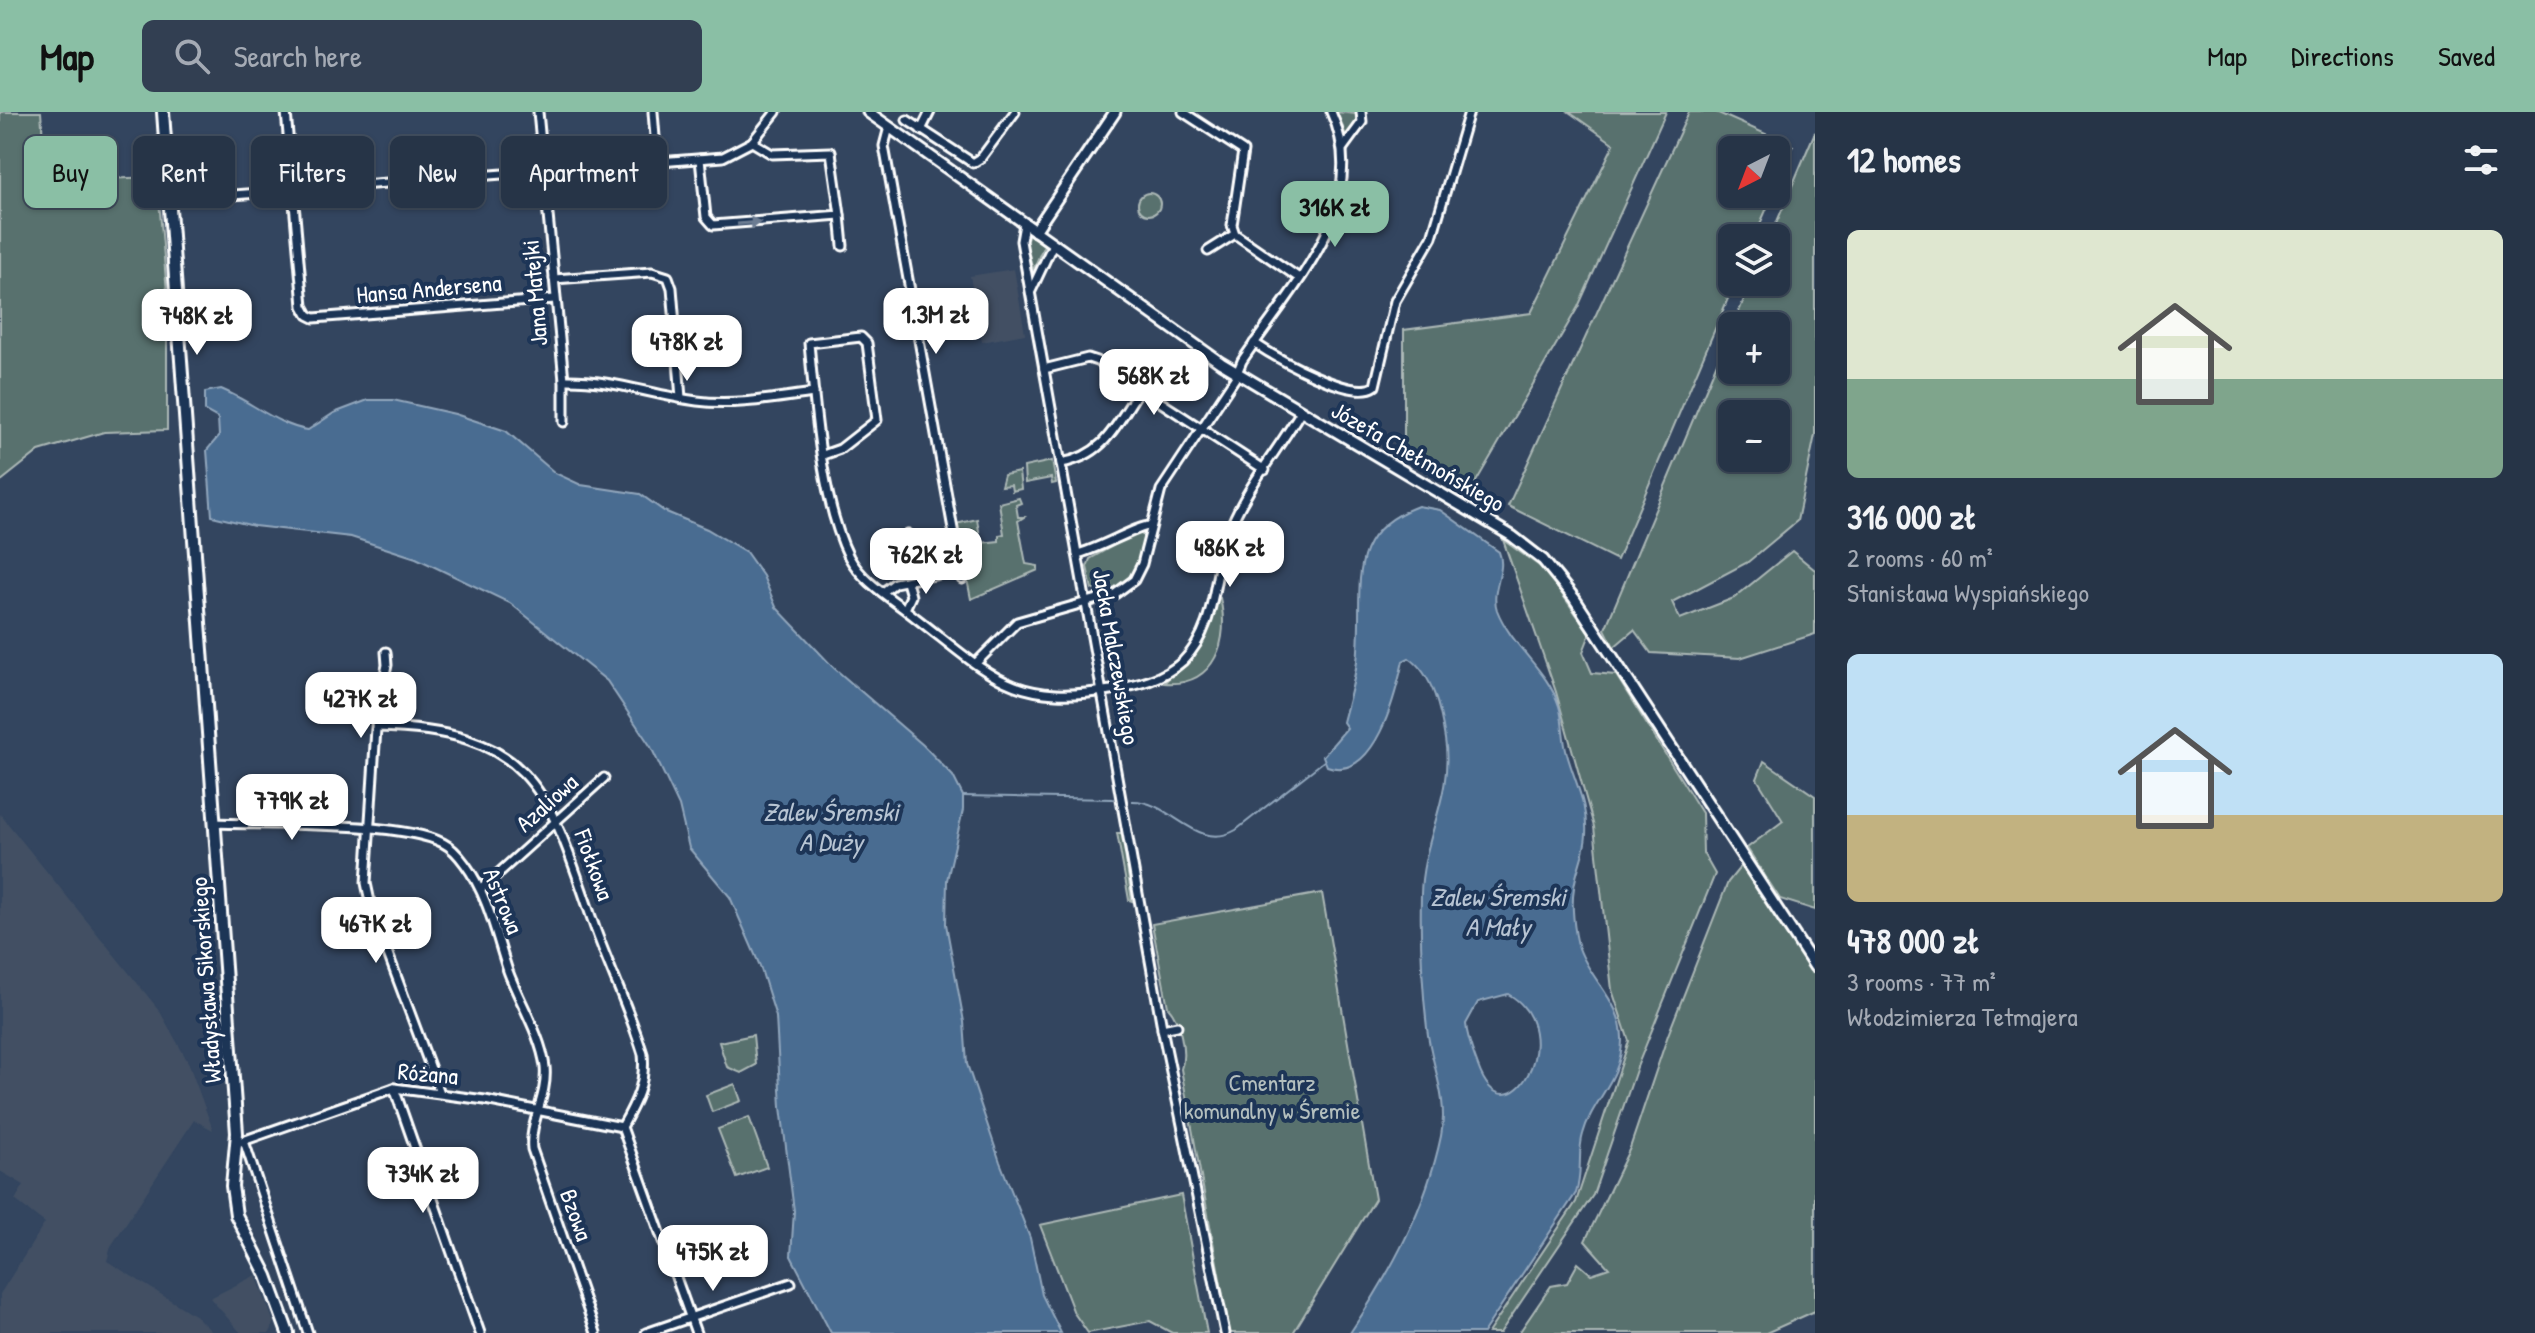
<!DOCTYPE html>
<meta charset="utf-8">
<style>
:root{--surface:#263447;--page:#323f52;--text:#f1f3f6;--muted:#a4aab4;--line:#424f60;--accent:#8abfa5}
body{margin:0;font-family:"Patrick Hand",sans-serif;background:var(--page);color:var(--text);height:100vh;display:flex;flex-direction:column;font-size:30px;white-space:nowrap}
*{box-sizing:border-box;margin:0}
p{font-size:26px;color:var(--muted)}
.icon{flex:none;width:44px;height:44px;fill:none;stroke:currentColor;stroke-width:2;stroke-linecap:round;stroke-linejoin:round}
.map{position:relative;flex:1;overflow:hidden}
.details{display:flex;flex-direction:column;background:var(--surface);width:720px}
.details>*{flex:none}
.banner{position:absolute;left:24px;top:24px;width:760px;height:72px;display:flex;gap:16px}
.needle{width:52px;rotate:222deg}
.controls{position:absolute;left:1718px;top:24px;display:grid;gap:16px}
.controls a{display:grid;place-items:center;width:72px;height:72px;border-radius:12px;background:var(--surface);box-shadow:0 2px 6px #0004,0 0 0 2px var(--line);font-size:40px}
.price{position:absolute;translate:-50% -68px;padding:0 18px;border-radius:16px;background:#fff;color:#222;font-size:26px;line-height:52px;filter:drop-shadow(0 2px 4px #0008)}
.price::after{content:'';position:absolute;left:50%;top:48px;width:24px;height:18px;margin-left:-12px;background:inherit;clip-path:polygon(0 0,100% 0,50% 100%)}
.price.current{background:var(--accent);color:#111}
ul{padding:0;list-style:none}
li{display:grid;align-content:center;gap:16px;height:424px;padding:0 32px}
li span{display:grid;place-items:center;height:248px;border-radius:12px;color:#555}
li>.icon{margin-inline-start:auto}
span .icon{width:144px;height:144px;fill:#fffc;stroke-width:1}
li b{font-size:34px}
h2{display:flex;justify-content:space-between;align-items:center;height:96px;padding:0 32px;font-size:34px}
.chip{padding:0 28px;border-radius:12px;background:var(--surface);box-shadow:0 2px 6px #0004,0 0 0 2px var(--line);font-size:28px;line-height:72px}
.chip.current{background:var(--accent);color:#111}
header{display:flex;align-items:center;gap:48px;box-sizing:border-box;height:112px;padding:0 40px;background:var(--accent);color:#111}
header strong{font-size:38px}
nav{display:flex;gap:44px;margin-inline-start:auto;font-size:28px}
.search{width:560px;height:72px;background:var(--page);display:flex;align-items:center;gap:20px;box-sizing:border-box;padding:0 28px;border-radius:12px;color:var(--muted);font-size:30px}
main{display:flex;flex:1;min-height:0}
.map>svg:first-child{display:block}
</style>
<header>
<strong>Map</strong>
<div class="search"><svg class="icon" aria-label="search" viewBox="0 0 24 24"><circle cx="10" cy="10" r="6"/><path d="M15 15l6 6"/></svg>Search here</div>
<nav><a>Map</a><a>Directions</a><a>Saved</a></nav>
</header>
<main>
<div class="map">
<svg width="1815" height="1221" viewBox="0 0 1815 1221">
<rect width="100%" height="100%" fill="#33455f"/>
<filter id="ink" filterUnits="userSpaceOnUse"><feTurbulence type="fractalNoise" baseFrequency=".0125" numOctaves="2"/><feDisplacementMap in="SourceGraphic" scale="16" xChannelSelector="R" yChannelSelector="G"/><feConvolveMatrix kernelMatrix="1 2 1 2 8 2 1 2 1" color-interpolation-filters="sRGB"/></filter>
<g filter="url(#ink)">
<g fill="#425064">
<polygon points="1014,157 1025,222 982,230 970,164"/>
<polygon points="0,702 159,898 188,950 213,1018 194,1008 111,1134 107,1149 196,1204 213,1221 0,1221 0,1182 45,1111 15,1088 24,1073 0,1059"/>
<polygon points="256,1163 274,1211 270,1221 241,1221 210,1186"/>
</g>
<g fill="#58716e" stroke="#acb8b6" stroke-width="2" fill-rule="evenodd">
<polygon points="0,0 41,0 46,69 157,65 167,180 167,318 104,320 39,339 0,370"/>
<polygon points="1336,0 1357,2 1357,13 1347,26"/>
<polygon points="1569,0 1666,0 1578,195 1473,375 1404,338 1404,218 1531,201 1614,32"/>
<polygon points="1689,0 1716,0 1793,34 1776,74 1776,38 1732,38 1732,82 1773,82 1754,126 1732,126 1732,170 1735,170 1617,448 1508,394"/>
<path d="M 1815,20 L 1815,323 L 1797,409 L 1748,450 L 1672,490 L 1680,507 L 1734,486 L 1792,439 L 1815,458 L 1815,522 L 1740,546 L 1651,541 L 1634,518 L 1614,535 L 1605,517 L 1732,215 L 1732,258 L 1776,258 L 1776,214 L 1733,214 L 1751,170 L 1776,170 L 1776,126 L 1770,126 ZM 1732,302 L 1776,302 L 1776,346 L 1732,346 Z"/>
<circle cx="1149" cy="92" r="11"/>
<polygon points="1028,122 1044,133 1033,158 1025,127"/>
<polygon points="1052,349 1056,371 1052,372 1051,366 1025,371 1024,355"/>
<polygon points="1019,360 1021,377 1012,379 1011,373 1001,374 1004,363"/>
<polygon points="1019,386 1021,391 1016,393 1018,405 1024,405 1018,409 1026,452 1038,454 1038,458 971,487 956,412 977,407 981,431 999,429 999,423 1004,422 999,391"/>
<path d="M 1139,419 L 1144,425 C 1139,454 1131,474 1101,481 L 1092,477 L 1087,455 L 1090,447 Z"/>
<polygon points="1503,428 1545,458 1590,522 1583,540 1592,561 1616,563 1702,701 1703,741 1715,762 1637,955 1593,1083 1500,1221 1488,1221 1576,1090 1629,929 1612,878 1594,715 1556,580"/>
<path d="M 1220,486 C 1230,527 1216,575 1164,571 L 1200,534 L 1216,487 Z"/>
<polygon points="1764,649 1815,684 1815,798 1780,787 1747,736 1783,709 1757,667"/>
<polygon points="1117,721 1122,721 1132,789 1129,788"/>
<polygon points="1741,754 1815,862 1815,1199 1766,1221 1519,1221 1551,1174 1567,1171 1578,1151 1591,1162 1609,1156 1585,1129 1630,1036 1668,923 1728,770"/>
<path d="M 1322,781 L 1375,1087 L 1293,1221 L 1230,1221 L 1181,957 C 1187,941 1180,907 1168,895 L 1152,812 Z"/>
<polygon points="753,923 756,953 741,961 727,955 719,930"/>
<polygon points="735,972 741,989 712,1000 706,983"/>
<polygon points="749,1005 767,1055 737,1066 718,1017"/>
<polygon points="1181,1083 1207,1221 1172,1221 1150,1209 1088,1221 1074,1201 1040,1113"/>
</g>
<g fill="#4a6c91" stroke="#92a7bd" stroke-width="2" fill-rule="evenodd">
<path d="M 221,277 C 249,288 278,314 308,318 L 334,301 L 368,288 L 393,288 L 455,302 L 506,319 L 555,361 L 581,373 L 640,382 L 664,399 L 707,417 L 746,440 L 763,464 L 776,495 L 834,556 L 923,633 L 953,664 L 963,684 L 963,698 L 947,768 L 946,812 L 964,910 L 967,952 L 1000,1050 L 1030,1126 L 1042,1183 L 1061,1221 L 831,1221 L 791,1144 L 794,1099 L 781,995 L 776,905 L 760,854 L 730,785 L 689,736 L 679,694 L 651,635 L 607,569 L 510,491 L 416,446 L 351,425 L 254,414 L 212,404 L 207,338 L 219,324 L 218,306 L 205,299 L 205,280 Z"/>
<path d="M 1418,394 L 1440,398 L 1499,440 C 1507,459 1490,478 1497,498 C 1511,534 1548,558 1559,594 C 1564,610 1562,626 1567,642 C 1575,671 1588,692 1586,723 C 1585,742 1576,758 1574,776 C 1571,792 1574,820 1579,836 C 1590,868 1623,891 1622,928 C 1622,968 1592,988 1583,1022 C 1577,1041 1583,1061 1576,1081 L 1483,1221 L 1350,1221 C 1391,1160 1426,1096 1441,1024 C 1449,986 1431,953 1427,916 C 1422,873 1420,826 1421,782 C 1422,728 1454,682 1445,627 C 1441,600 1433,562 1409,546 L 1403,549 C 1396,581 1375,671 1327,654 L 1323,644 L 1347,616 L 1343,610 C 1349,586 1357,562 1358,538 C 1363,473 1344,422 1418,394 ZM 1508,882 C 1573,918 1507,1035 1478,954 C 1473,940 1467,926 1466,912 L 1478,890 Z"/>
</g>
<g fill="none" stroke-linecap="round" stroke-linejoin="round">
<g stroke="#92a7bd" stroke-width="2">
<polyline points="963,684 1113,687"/>
<path d="M 1132,689 C 1171,688 1196,741 1236,718 L 1324,649"/>
</g>
<g stroke="#fff" stroke-width="13">
<g id="minor">
<polyline points="286,0 303,194 308,203 314,206 555,187"/>
<polyline points="538,0 564,268 564,310"/>
<polyline points="653,0 657,50"/>
<polyline points="1183,0 1243,39 1232,113 1235,122 1299,166"/>
<polyline points="907,8 973,51 981,46 1015,0"/>
<polyline points="889,15 884,34 962,467"/>
<polyline points="921,18 930,0"/>
<polyline points="1343,36 1362,10 1361,0"/>
<polyline points="700,47 706,105 713,113 840,103 831,40 772,42 752,30"/>
<polyline points="169,88 723,45 752,30 776,0"/>
<polyline points="840,103 843,134"/>
<polyline points="1024,112 1021,129 1163,921 1225,1221"/>
<polyline points="1208,139 1235,122"/>
<polyline points="554,167 652,160 668,165 672,176 681,286"/>
<polyline points="1031,179 1053,132"/>
<path d="M 1254,231 C 1275,245 1353,290 1375,274 L 1395,189 L 1432,125 L 1469,0"/>
<polyline points="1044,257 1088,246 1097,249 1265,358"/>
<path d="M 564,268 C 613,267 650,283 697,289 C 736,294 775,286 814,281"/>
<path d="M 823,343 L 840,337 L 877,308 L 867,231 L 861,225 L 809,231 C 815,293 821,389 849,445 C 863,471 894,488 916,506 C 990,563 1012,594 1111,578 C 1138,573 1162,568 1183,549 C 1218,514 1212,462 1229,419 C 1245,377 1278,338 1301,299"/>
<path d="M 1061,351 C 1106,343 1116,312 1140,277"/>
<polyline points="908,422 915,466"/>
<path d="M 1077,442 C 1097,438 1139,413 1150,414"/>
<polyline points="883,480 895,471 960,458"/>
<polyline points="905,497 911,484 907,470"/>
<polyline points="386,540 387,553 377,601 366,771 372,799 440,981"/>
<path d="M 976,551 L 1017,510 L 1115,482 L 1134,468 L 1142,452 L 1161,378 L 1235,266 L 1242,249 C 1290,177 1374,93 1331,0"/>
<path d="M 377,615 C 537,618 549,683 595,816 C 610,858 630,899 643,942 C 646,971 636,990 622,1015"/>
<path d="M 214,711 C 267,713 401,709 443,731 C 451,735 460,745 465,752 C 488,783 496,823 508,859 C 519,889 541,923 545,955 C 548,985 529,1009 532,1037 L 596,1221"/>
<polyline points="481,777 604,666"/>
<polyline points="1162,917 1177,914"/>
<polyline points="394,976 480,1221"/>
<polyline points="622,1015 696,1221"/>
<polyline points="244,1029 308,1221"/>
<polyline points="237,1031 394,976 485,988 622,1015"/>
<polyline points="646,1221 791,1171"/>
</g>
</g>
<g stroke="#fff" stroke-width="15">
<g id="tertiary">
<polyline points="868,0 1221,251 1512,424 1543,448 1574,486 1815,855"/>
<polyline points="1035,119 1115,0"/>
</g>
</g>
<g stroke="#fff" stroke-width="16">
<polyline id="secondary" points="163,0 237,1021 232,1074 236,1103 267,1164 288,1221"/>
</g>
<use href="#minor" stroke="#1d3557" stroke-width="7"/>
<use href="#tertiary" stroke="#1d3557" stroke-width="9"/>
<use href="#secondary" stroke="#1d3557" stroke-width="10"/>
</g>
<defs><path id="oneway-solid" d="M-6-.8H1V-3.2L6.5 0L1 3.2V.8H-6Z" transform="scale(2)"/></defs>
<use fill="#6c7c92" href="#oneway-solid" transform="translate(749 111) rotate(-5)"/>
</g>
<g text-anchor="middle" stroke-width="8" stroke-linejoin="round" paint-order="stroke">
<g font-size="24" fill="#fff" stroke="#1d3557">
<text transform="translate(429 177) rotate(-5)" y="8">Hansa Andersena</text>
<text transform="translate(535 181) rotate(-95)" y="8">Jana Matejki</text>
<text transform="translate(1418 345) rotate(30)" y="8">Józefa Chełmońskiego</text>
<text transform="translate(1116 545) rotate(80)" y="8">Jacka Malczewskiego</text>
<text transform="translate(547 691) rotate(-42)" y="8">Azaliowa</text>
<text transform="translate(594 753) rotate(70)" y="8">Fiołkowa</text>
<text transform="translate(503 789) rotate(68)" y="8">Astrowa</text>
<text transform="translate(206 868) rotate(-94)" y="8">Władysława Sikorskiego</text>
<text transform="translate(428 962) rotate(5)" y="8">Różana</text>
<text transform="translate(576 1103) rotate(70)" y="8">Bzowa</text>
</g>
<g font-size="24" fill="#b4bfbe" stroke="#1d3557">
<text x="1272" y="979">Cmentarz<tspan x="1272" dy="28">komunalny w Śremie</tspan></text>
</g>
<g font-size="26" font-style="italic" fill="#b7c4d3" stroke="#1d3557">
<text x="831" y="709">Zalew Śremski<tspan x="831" dy="30">A Duży</tspan></text>
<text x="1498" y="794">Zalew Śremski<tspan x="1498" dy="30">A Mały</tspan></text>
</g>
</g>
</svg>
<div class="controls">
<a><svg class="needle" viewBox="-14 -14 28 28"><path d="M0-13l5 13h-10z" fill="#e53935"/><path d="M0 13l5-13h-10z" fill="#a4aab4"/></svg></a>
<a><svg class="icon" aria-label="layers" viewBox="0 0 24 24"><path d="M12 4l9 5-9 5-9-5zM3 14l9 5 9-5"/></svg></a>
<a>+</a>
<a>−</a>
</div>
<b class="price current" style="left:1335px;top:137px">316K zł</b>
<b class="price" style="left:936px;top:244px">1.3M zł</b>
<b class="price" style="left:197px;top:245px">748K zł</b>
<b class="price" style="left:687px;top:271px">478K zł</b>
<b class="price" style="left:1154px;top:305px">568K zł</b>
<b class="price" style="left:1230px;top:477px">486K zł</b>
<b class="price" style="left:926px;top:484px">762K zł</b>
<b class="price" style="left:361px;top:628px">427K zł</b>
<b class="price" style="left:292px;top:730px">779K zł</b>
<b class="price" style="left:376px;top:853px">467K zł</b>
<b class="price" style="left:423px;top:1103px">734K zł</b>
<b class="price" style="left:713px;top:1181px">475K zł</b>
<div class="banner">
<a class="chip current">Buy</a>
<a class="chip">Rent</a>
<a class="chip">Filters</a>
<a class="chip">New</a>
<a class="chip">Apartment</a>
</div>
</div>
<section class="details">
<h2>12 homes<svg class="icon" aria-label="filters" viewBox="0 0 24 24"><path d="M4 7h16M4 17h16"/><circle cx="9" cy="7" r="2"/><circle cx="15" cy="17" r="2"/></svg></h2>
<ul>
<li><span style="background:linear-gradient(#dfe7d0 60%,#7fa58c 0)"><svg class="icon" aria-label="home" viewBox="0 0 24 24"><path d="M3 11l9-7 9 7M6 9v11h12V9"/></svg></span><div><b>316 000 zł</b><p>2 rooms · 60 m²</p><p>Stanisława Wyspiańskiego</p></div></li>
<li><span style="background:linear-gradient(#bfe0f5 65%,#c2b280 0)"><svg class="icon" aria-label="home" viewBox="0 0 24 24"><path d="M3 11l9-7 9 7M6 9v11h12V9"/></svg></span><div><b>478 000 zł</b><p>3 rooms · 77 m²</p><p>Włodzimierza Tetmajera</p></div></li>
</ul>
</section>
</main>
